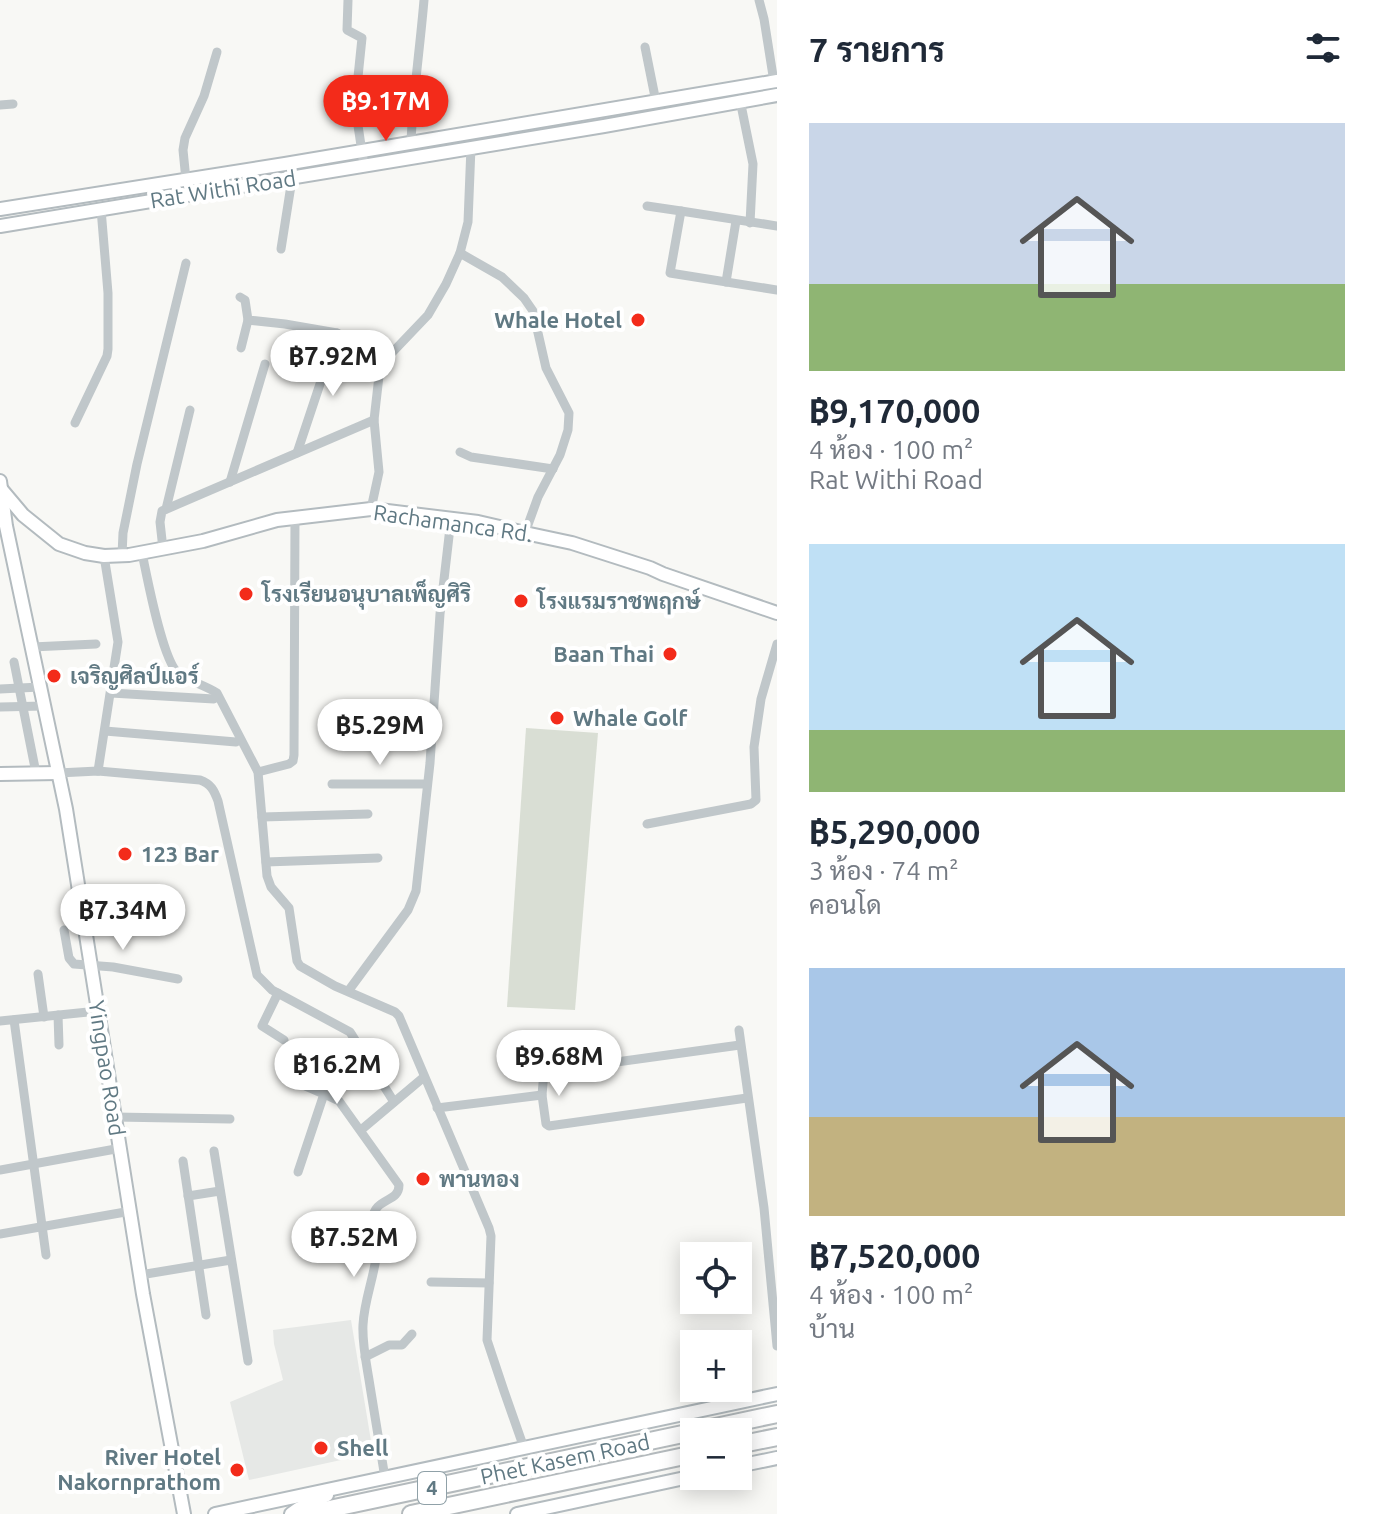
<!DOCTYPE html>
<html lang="th">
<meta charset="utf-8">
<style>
:root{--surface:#fff;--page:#f2f2f3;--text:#1f2937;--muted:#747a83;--accent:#f32b1a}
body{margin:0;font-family:Ubuntu,Sarabun,sans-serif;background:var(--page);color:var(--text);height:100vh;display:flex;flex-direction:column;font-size:30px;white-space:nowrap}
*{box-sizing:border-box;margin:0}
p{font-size:26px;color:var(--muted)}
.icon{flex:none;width:44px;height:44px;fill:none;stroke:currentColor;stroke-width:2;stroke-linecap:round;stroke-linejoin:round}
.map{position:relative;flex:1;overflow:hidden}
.drawer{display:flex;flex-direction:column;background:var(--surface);width:600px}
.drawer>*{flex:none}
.buttons{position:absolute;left:680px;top:1242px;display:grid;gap:16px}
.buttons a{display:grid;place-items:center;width:72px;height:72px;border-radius:0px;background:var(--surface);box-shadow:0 4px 20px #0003;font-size:40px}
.price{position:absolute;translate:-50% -68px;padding:0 18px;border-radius:28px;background:#fff;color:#222;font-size:26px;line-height:52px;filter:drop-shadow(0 2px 4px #0008)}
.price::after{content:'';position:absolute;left:50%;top:48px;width:24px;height:18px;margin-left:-12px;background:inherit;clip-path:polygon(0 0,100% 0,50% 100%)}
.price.current{background:var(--accent);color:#fff}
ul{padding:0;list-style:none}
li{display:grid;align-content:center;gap:16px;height:424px;padding:0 32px}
li span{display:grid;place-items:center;height:248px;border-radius:0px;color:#555}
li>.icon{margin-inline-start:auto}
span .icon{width:144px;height:144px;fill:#fffc;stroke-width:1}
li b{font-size:34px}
h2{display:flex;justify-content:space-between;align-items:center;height:96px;padding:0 32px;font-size:34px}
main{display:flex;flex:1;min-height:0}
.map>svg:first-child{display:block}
</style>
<main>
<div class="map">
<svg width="777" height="1514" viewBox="0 0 777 1514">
<rect width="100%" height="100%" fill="#f8f8f5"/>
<polygon fill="#e6e8e6" points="351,1320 373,1453 249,1480 230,1402 283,1380 274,1344 273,1330"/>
<polygon fill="#d9ded4" points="526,728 598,733 575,1010 507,1007"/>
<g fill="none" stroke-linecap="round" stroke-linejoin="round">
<g stroke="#b3bbbf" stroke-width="16">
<g id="secondary">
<polyline points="0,209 285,164 777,81"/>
<polyline points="0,226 604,126 777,95"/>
<polyline points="0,481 6,526 66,809 143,1294 184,1514"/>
<polyline points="2,490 23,515 59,544 85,553 104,556 129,555 203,541 277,520 371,509 478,522 525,533 572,543 650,568 663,574 777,613"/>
<polyline points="0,774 58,773"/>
<polyline points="738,1466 777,1458"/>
<polyline points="215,1514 777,1394"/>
<polyline points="291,1514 298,1509 327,1495"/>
<polyline points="517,1514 694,1476"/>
</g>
</g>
<g stroke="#b4babd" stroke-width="20">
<g id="highway">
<polyline points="738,1445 777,1437"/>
<polyline points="306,1514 777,1414"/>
<polyline points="411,1514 694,1454"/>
</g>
</g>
<g stroke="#c0c7ca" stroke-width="9">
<polyline points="348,0 347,30 362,38 355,106 364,165"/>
<polyline points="759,0 764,19 774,82 777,83"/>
<polyline points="645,47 656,102"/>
<polyline points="740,100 753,164 750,223"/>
<polyline points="0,105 13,104"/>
<path d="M 411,142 C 413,95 420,48 424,0"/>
<polyline points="186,180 183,150 185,138 204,96 217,52"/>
<polyline points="647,206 681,211"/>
<polyline points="777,226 681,211 670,273 777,290"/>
<polyline points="281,249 292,179"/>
<polyline points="460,253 502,277 524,298 533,311 546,368 569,413 568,430 560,455 538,497 525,533"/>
<polyline points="726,282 736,221"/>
<polyline points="240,297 245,300 248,320 285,324 337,333 387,358"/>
<polyline points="241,348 248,320"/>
<polyline points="75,423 107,356 108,349 108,293 101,209"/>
<polyline points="460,452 471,457 553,469"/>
<polyline points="297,453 337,333"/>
<polyline points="230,482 265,364"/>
<polyline points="166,509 190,410"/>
<polyline points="371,509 379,472 374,420 379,376 387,358 428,315 446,284 460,253 468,222 471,147"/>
<polyline points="163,549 160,522 162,511 374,420"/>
<path d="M 142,553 C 147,576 162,659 178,673 C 188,681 205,685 217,693 L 258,772 L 267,876 L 271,887 L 289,908 L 297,961 L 300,966 L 335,986 L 395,1012 L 399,1016 L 489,1228 L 491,1236 L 487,1340 L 504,1391 L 524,1448"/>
<polyline points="122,555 123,533 137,464 186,263"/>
<polyline points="32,647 96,644"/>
<polyline points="14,662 36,773"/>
<polyline points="0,689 40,687"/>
<polyline points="111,693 214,699"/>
<polyline points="0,707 44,706"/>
<polyline points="105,731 236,742"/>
<polyline points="98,771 118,642 104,556"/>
<polyline points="258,772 289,764 293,761 294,755 295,517"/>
<path d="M 58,773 L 98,771 L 200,780 C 211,784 214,790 218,801 L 257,975 L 272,990 L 350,1032 L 394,1102"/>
<polyline points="332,784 427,784"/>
<polyline points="262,817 368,814"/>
<polyline points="647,824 751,804 756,800 754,747 761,699 777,644"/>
<polyline points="266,862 378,858"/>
<polyline points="64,930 69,958 74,964 113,967 178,979"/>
<polyline points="38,974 44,1017"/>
<polyline points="349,990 408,910 416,891 430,763 440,614 451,519"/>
<polyline points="278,993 262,1026 284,1040"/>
<polyline points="58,1015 59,1045"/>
<polyline points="14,1020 46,1255"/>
<polyline points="0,1021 98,1011"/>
<polyline points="739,1030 764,1208 777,1346"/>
<polyline points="740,1045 544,1072 542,1095 546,1124 549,1126 747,1098"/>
<polyline points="285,1077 324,1094 298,1172"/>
<path d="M 324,1094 L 339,1101 L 399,1185 C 399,1204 374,1196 372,1221 C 371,1234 378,1245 376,1258 C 373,1280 364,1302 363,1325 C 362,1345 367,1366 370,1386 C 375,1417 380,1447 385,1478"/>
<polyline points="437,1108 542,1095"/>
<polyline points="115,1117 230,1119"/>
<polyline points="361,1130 424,1077"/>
<polyline points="214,1151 248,1361"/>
<polyline points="183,1161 206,1315"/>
<polyline points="0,1170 121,1148"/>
<polyline points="188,1196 220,1191"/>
<polyline points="0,1234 131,1211"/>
<polyline points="140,1275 231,1260"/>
<polyline points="431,1282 489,1283"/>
<polyline points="365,1357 389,1345 402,1345 412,1334"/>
</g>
<use href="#secondary" stroke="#fff" stroke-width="12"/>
<use href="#highway" stroke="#fff" stroke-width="16"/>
</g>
<g fill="#f32b1a" stroke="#fff" stroke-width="3">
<circle cx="638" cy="320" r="8"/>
<circle cx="246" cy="594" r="8"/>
<circle cx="521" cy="601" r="8"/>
<circle cx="670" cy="654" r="8"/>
<circle cx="54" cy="676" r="8"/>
<circle cx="557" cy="718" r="8"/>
<circle cx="125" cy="854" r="8"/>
<circle cx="423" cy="1179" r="8"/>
<circle cx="321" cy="1448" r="8"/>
<circle cx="237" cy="1470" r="8"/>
</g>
<g text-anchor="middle" stroke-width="8" stroke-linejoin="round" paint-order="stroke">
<rect fill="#fff" stroke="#90a1a8" stroke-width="2" x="418" y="1472" width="28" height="32" rx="6"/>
<g font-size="20" font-weight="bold" fill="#607983">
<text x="432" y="1495">4</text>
</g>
<g font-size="22" fill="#607983" stroke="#fff">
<text transform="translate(223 189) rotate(-9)" y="8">Rat Withi Road</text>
<text transform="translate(453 523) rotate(8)" y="8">Rachamanca Rd.</text>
<text transform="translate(107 1068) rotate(81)" y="8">Yingpao Road</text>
<text transform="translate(565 1459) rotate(-12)" y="8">Phet Kasem Road</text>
</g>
<g font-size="22" font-weight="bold" fill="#607983" stroke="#fff" text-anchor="start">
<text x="622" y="328" text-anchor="end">Whale Hotel</text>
<text x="262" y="602">โรงเรียนอนุบาลเพ็ญศิริ</text>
<text x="537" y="609">โรงแรมราชพฤกษ์</text>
<text x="654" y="662" text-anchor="end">Baan Thai</text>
<text x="70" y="684">เจริญศิลป์แอร์</text>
<text x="573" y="726">Whale Golf</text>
<text x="141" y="862">123 Bar</text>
<text x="439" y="1187">พานทอง</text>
<text x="337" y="1456">Shell</text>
<text x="221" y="1465" text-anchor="end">River Hotel<tspan x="221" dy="25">Nakornprathom</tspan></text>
</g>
</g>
</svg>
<div class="buttons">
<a><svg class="icon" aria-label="locate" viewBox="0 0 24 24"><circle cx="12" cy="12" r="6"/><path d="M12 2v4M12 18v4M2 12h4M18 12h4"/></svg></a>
<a>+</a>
<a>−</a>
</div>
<b class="price current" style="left:386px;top:143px">฿9.17M</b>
<b class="price" style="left:333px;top:398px">฿7.92M</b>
<b class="price" style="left:380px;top:767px">฿5.29M</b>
<b class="price" style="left:123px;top:952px">฿7.34M</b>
<b class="price" style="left:559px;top:1098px">฿9.68M</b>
<b class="price" style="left:337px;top:1106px">฿16.2M</b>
<b class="price" style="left:354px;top:1279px">฿7.52M</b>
</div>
<section class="drawer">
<h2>7 รายการ<svg class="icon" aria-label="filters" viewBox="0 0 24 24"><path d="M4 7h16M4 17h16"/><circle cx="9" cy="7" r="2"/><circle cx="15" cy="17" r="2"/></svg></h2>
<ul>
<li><span style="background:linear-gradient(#c9d6e8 65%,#8fb573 0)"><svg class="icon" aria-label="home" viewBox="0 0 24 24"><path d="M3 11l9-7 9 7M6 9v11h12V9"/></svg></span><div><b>฿9,170,000</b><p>4 ห้อง · 100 m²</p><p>Rat Withi Road</p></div></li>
<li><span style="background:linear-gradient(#bfe0f5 75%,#8fb573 0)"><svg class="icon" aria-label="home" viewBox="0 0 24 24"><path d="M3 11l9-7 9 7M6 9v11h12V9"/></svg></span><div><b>฿5,290,000</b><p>3 ห้อง · 74 m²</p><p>คอนโด</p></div></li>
<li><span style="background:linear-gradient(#a9c7e8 60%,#c2b280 0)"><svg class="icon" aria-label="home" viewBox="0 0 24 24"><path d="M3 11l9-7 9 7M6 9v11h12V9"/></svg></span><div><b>฿7,520,000</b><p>4 ห้อง · 100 m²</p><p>บ้าน</p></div></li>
</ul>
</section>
</main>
